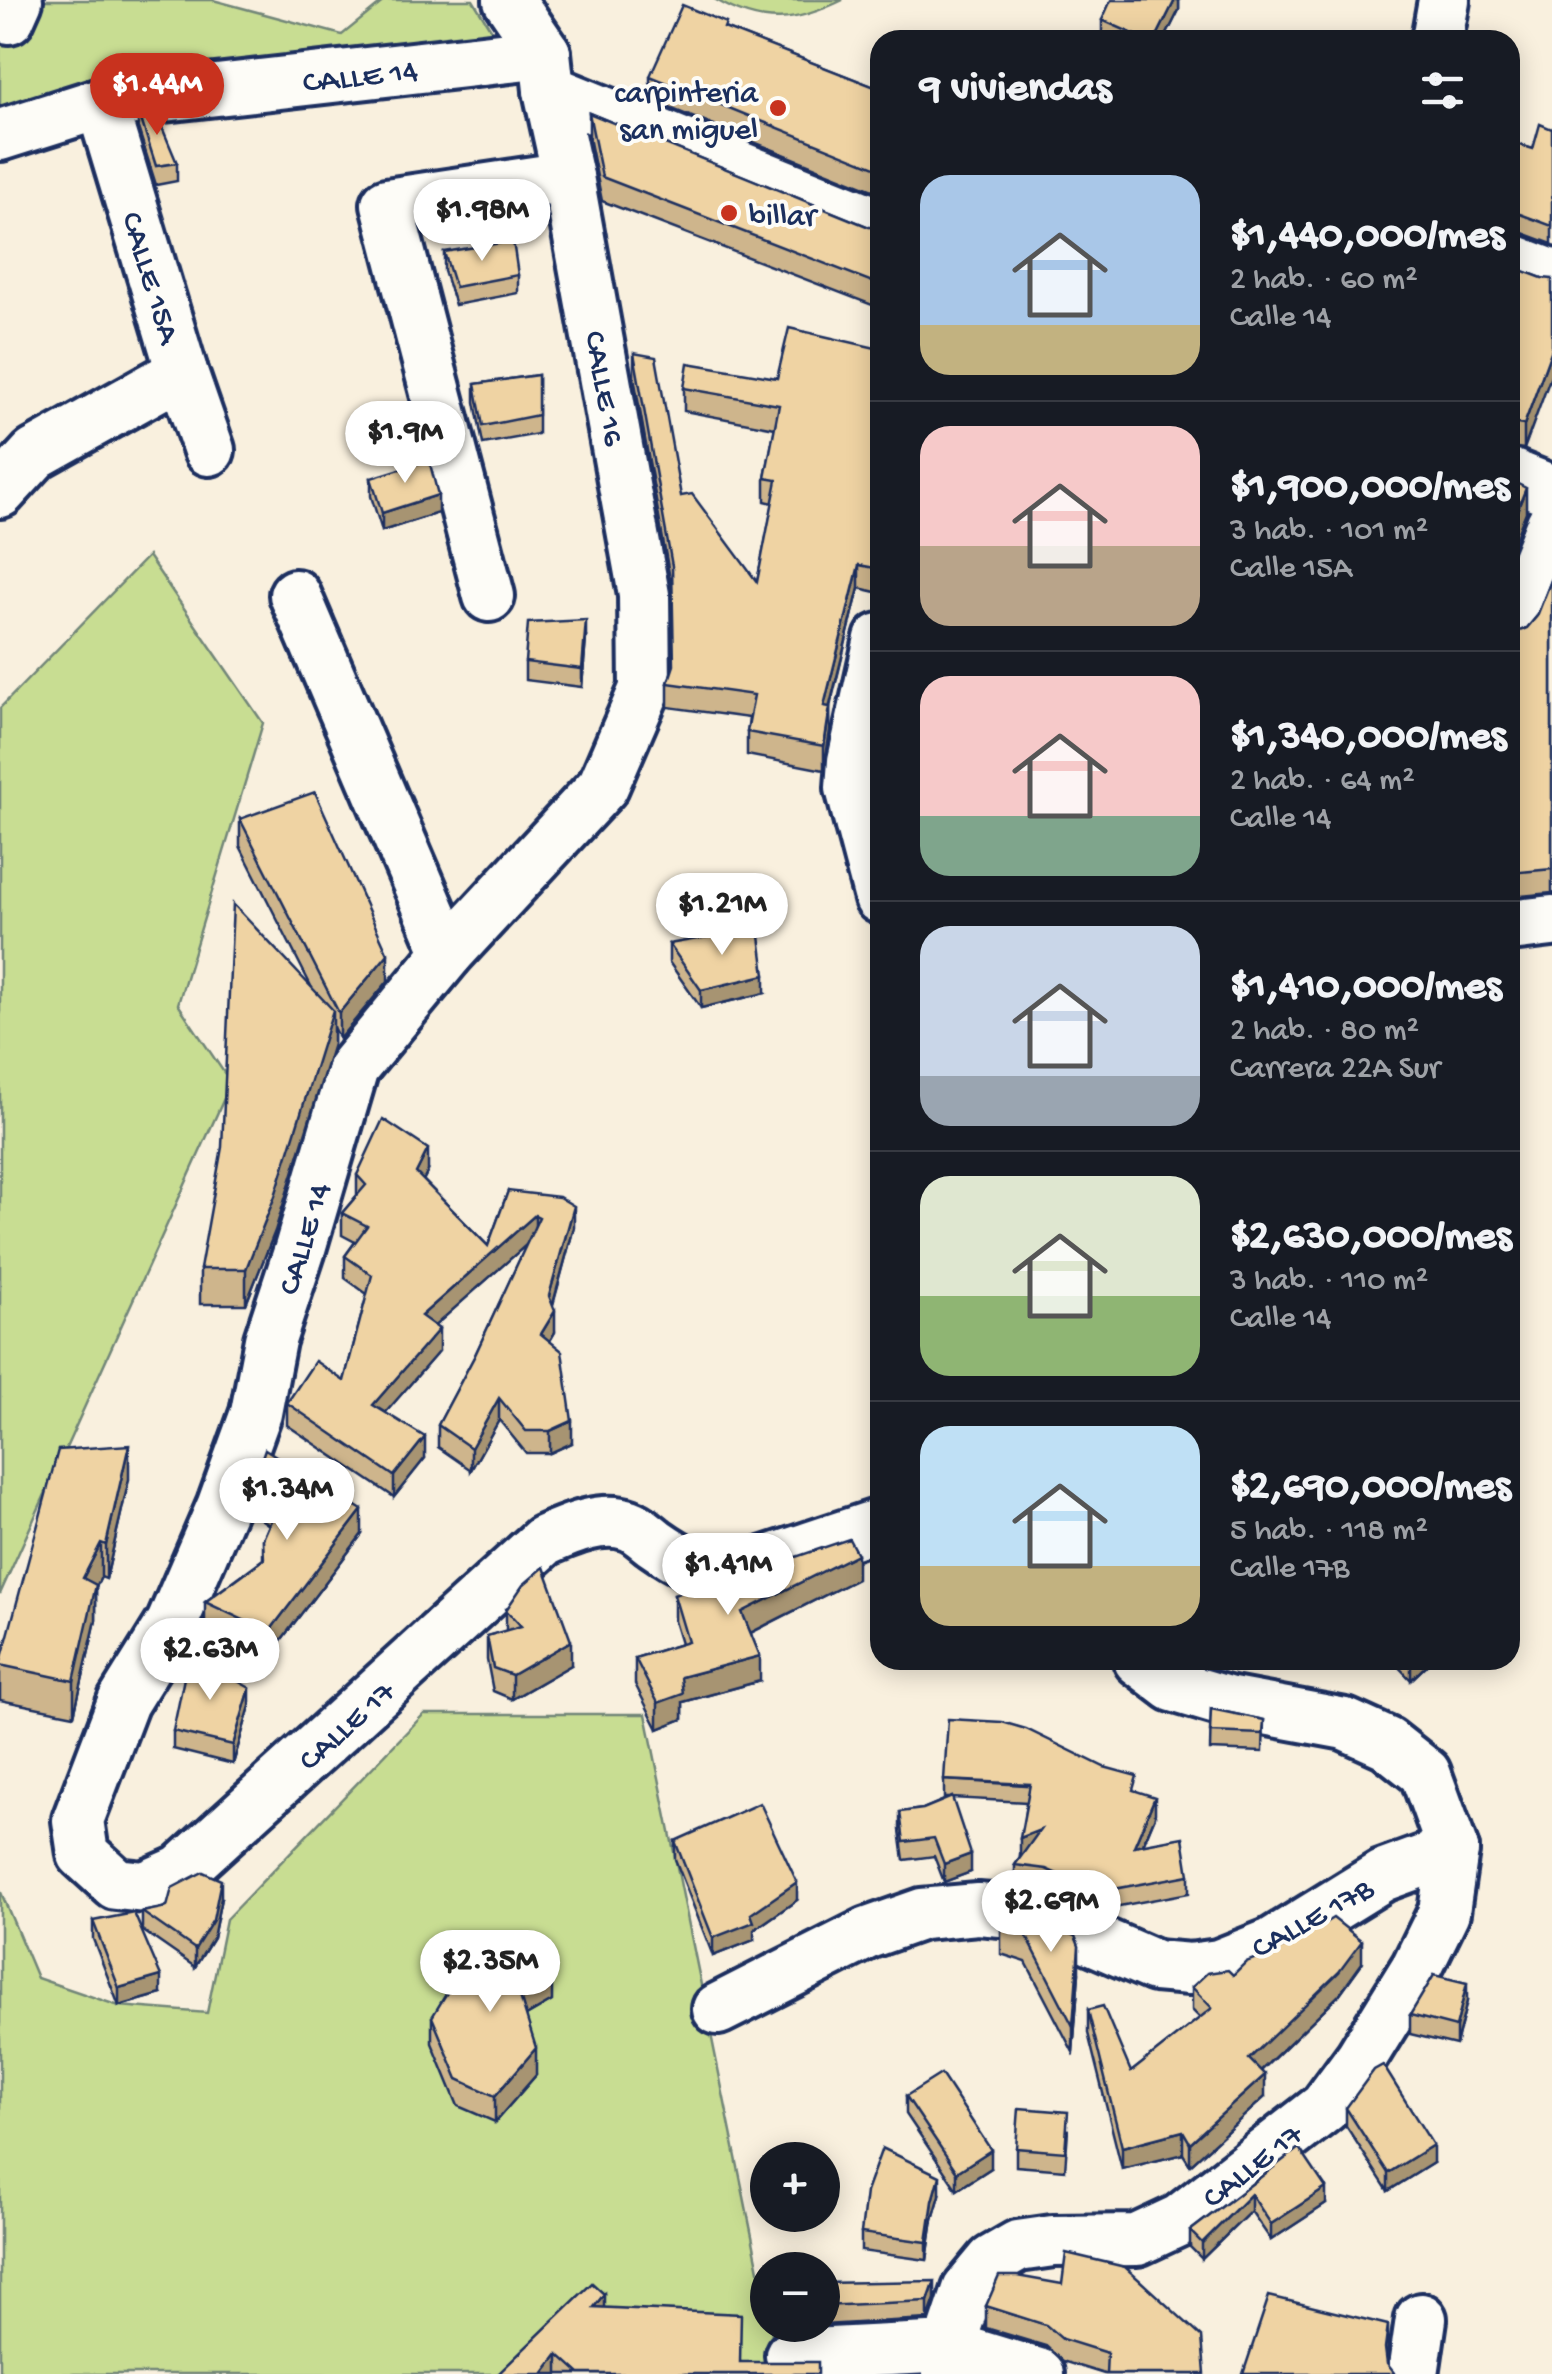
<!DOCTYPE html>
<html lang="es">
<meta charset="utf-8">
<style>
:root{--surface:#171b24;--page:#242831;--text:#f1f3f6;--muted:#9ea1a6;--line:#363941;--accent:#c8321e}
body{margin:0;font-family:"Gochi Hand",sans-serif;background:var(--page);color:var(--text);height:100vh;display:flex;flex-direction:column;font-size:38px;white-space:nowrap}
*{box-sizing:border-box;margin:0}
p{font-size:32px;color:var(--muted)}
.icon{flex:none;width:55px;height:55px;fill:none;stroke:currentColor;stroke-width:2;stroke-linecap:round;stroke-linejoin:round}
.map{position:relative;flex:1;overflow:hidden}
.sheet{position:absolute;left:870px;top:30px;width:650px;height:1640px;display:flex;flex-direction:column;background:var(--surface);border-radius:30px;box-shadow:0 5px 25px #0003}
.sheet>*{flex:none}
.controls{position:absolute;left:750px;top:2142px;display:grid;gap:20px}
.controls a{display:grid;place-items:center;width:90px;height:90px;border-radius:50%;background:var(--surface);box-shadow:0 5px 25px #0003;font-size:50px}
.price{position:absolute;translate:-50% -85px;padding:0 22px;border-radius:35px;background:#fff;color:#222;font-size:32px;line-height:65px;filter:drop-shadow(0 2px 5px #0008)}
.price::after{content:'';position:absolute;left:50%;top:60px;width:30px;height:22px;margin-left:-15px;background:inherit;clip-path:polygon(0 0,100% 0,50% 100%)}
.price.current{background:var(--accent);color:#fff}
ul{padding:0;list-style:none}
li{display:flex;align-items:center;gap:30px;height:250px;padding:0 50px}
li+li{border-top:2px solid var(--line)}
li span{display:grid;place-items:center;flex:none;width:280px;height:200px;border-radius:30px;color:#555}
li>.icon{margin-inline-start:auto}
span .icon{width:120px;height:120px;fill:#fffc;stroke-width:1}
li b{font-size:42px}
h2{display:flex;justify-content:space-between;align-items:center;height:120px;padding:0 50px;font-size:42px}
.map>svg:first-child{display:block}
</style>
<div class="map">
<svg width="1552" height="2374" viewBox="0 0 1552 2374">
<rect width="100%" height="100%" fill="#f9f0de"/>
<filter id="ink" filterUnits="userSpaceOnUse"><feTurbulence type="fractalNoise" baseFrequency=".01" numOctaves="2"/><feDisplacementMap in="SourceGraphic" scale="20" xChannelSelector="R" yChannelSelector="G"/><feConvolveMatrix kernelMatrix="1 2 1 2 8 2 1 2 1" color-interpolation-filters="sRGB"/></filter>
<g filter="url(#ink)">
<g fill="#c8dd92" stroke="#728678" stroke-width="2.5">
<polygon points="0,0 213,0 342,35 385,0 473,0 492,31 356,56 0,135"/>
<path d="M 716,0 L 843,0 C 796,23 763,27 716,0 Z"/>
<polygon points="148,556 263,723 178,1004 231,1083 0,1594 0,708"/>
<polygon points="424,1714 646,1714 780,2374 0,2374 0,1890 37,1978 119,2006 207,2013 226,1919"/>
</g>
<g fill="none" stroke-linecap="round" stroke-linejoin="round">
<g stroke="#1b2f5e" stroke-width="58">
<g id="minor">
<path d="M 509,0 L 545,53 L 549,90 L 568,177 L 644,595 L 645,689 L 603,786 L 448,953 L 353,1068 L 299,1252 L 270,1340 L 256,1413 L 222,1507 L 172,1623 L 123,1702 L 78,1820 L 83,1854 L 116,1884 L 145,1887 L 181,1871 L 544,1541 C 569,1530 602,1515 629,1525 C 638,1528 648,1538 655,1543 C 679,1560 699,1570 727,1575 L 880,1524"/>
<polyline points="9,18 17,0"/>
<polyline points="1437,40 1444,0"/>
<polyline points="549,90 880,224"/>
<polyline points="101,103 182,372 209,450"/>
<polyline points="0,135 101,103 545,53"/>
<polyline points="1510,259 1552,275"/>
<polyline points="1510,474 1552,491"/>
<polyline points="0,492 35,454 182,372"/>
<polyline points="295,595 448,953"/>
<polyline points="489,596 387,204 568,177"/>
<polyline points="1510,629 1552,524"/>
<polyline points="880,639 853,761 851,788 880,898"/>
<polyline points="1510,926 1552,921"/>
<polyline points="718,2009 868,1933 922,1914 978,1909 1035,1914 1155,1966 1190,1969 1219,1965 1272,1944 1382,1876 1453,1850"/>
<polyline points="791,2355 949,2347 1038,2374"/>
<polyline points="948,2374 949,2347 968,2290 992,2261 1018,2246 1053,2241 1137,2240 1180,2220 1325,2107 1361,2058 1417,1967 1444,1912 1453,1850 1425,1773 1387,1743 1345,1724 1227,1702 1173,1686 1139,1660"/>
<polyline points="1413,2374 1421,2319"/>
</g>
</g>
<use href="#minor" stroke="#fdfcf7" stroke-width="50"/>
</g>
<g fill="#ceb58c" stroke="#1b2f5e" stroke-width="2.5">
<polygon points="1179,0 1179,10 1164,40 1107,40 1102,38 1102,20"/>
<polygon points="726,29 880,89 880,193 650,100 650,76"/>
<polygon points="138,110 177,163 177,181 156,185 138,128"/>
<polygon points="589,113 869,227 880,228 880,308 602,201 589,137"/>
<polygon points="1552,129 1552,244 1520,232 1510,231 1510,142 1533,149"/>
<polygon points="444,252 518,275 518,293 455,305 444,271"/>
<polygon points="1510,266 1542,278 1524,449 1510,447"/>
<polygon points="880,349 880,593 859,588 830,707 830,731 824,770 747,755 747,732 749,718 668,707 668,683 673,666 672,590 634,377 634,353 681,496 757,582 773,503 765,501 765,478 775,428 684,411 684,388 777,378"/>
<polygon points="538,375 538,434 483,444 475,402 475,384"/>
<polygon points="371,478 438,513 382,531 371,496"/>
<polygon points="1552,578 1552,893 1510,897 1510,633 1513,634 1527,628 1537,616"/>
<polygon points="586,638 582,687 525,680 525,662"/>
<polygon points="240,819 388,981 339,1039 333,1027 333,1044 275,1231 246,1304 200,1304 200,1269 312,988 240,846"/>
<polygon points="669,944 765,993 701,1008 669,962"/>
<polygon points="428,1171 423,1180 488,1246 508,1191 574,1227 553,1305 555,1332 550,1341 572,1443 550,1453 526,1453 499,1420 471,1470 438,1447 438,1425 475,1355 527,1244 434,1326 439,1351 385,1413 425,1458 394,1497 287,1425 287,1403 344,1381 367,1294 345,1278 345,1256 355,1242 342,1235 342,1213 357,1195 357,1175"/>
<polygon points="129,1479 106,1579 101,1577 96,1587 96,1620 74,1715 0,1700 0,1660"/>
<polygon points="251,1488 362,1534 269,1656 205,1626 205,1602 263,1559 263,1539 269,1525 251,1512"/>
<polygon points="857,1579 751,1633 760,1681 683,1702 683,1719 658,1729 635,1684 635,1658 681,1644 674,1621 674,1595"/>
<polygon points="506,1610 571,1665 512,1699 493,1691 487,1660 487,1636 506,1631"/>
<polygon points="1392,1660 1432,1660 1411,1680"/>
<polygon points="250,1706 233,1764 173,1749 173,1731"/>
<polygon points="1211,1709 1264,1720 1263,1752 1210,1750"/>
<polygon points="944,1780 1137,1792 1155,1816 1143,1845 1189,1875 1189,1893 1098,1910 1046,1887 1015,1883 1015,1865 1022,1855 1020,1856 1026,1802 952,1798 971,1872 944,1882 934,1856 904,1860 900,1830 900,1812 923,1809 949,1798 944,1798"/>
<polygon points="675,1841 797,1900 754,1930 754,1940 713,1956 675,1859"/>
<polygon points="221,1898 213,1938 195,1967 142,1930 142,1912"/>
<polygon points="1003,1913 1079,1973 1073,2052 1026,1962 1001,1954 1001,1928"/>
<polygon points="93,1921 161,1994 119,2006 93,1939"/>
<polygon points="1362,1963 1339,1995 1261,2071 1265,2097 1190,2165 1183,2154 1122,2169 1088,2033 1088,2010 1131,2072 1200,2018 1192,2010 1192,1987 1233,1975"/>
<polygon points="552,2001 526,2016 536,2075 495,2122 458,2106 432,2043 432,2017"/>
<polygon points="1467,2001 1456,2045 1410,2034 1410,2015"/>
<polygon points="906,2096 991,2168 957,2190 906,2114"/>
<polygon points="1346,2108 1433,2163 1388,2191 1346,2126"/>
<polygon points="1068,2130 1065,2170 1016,2166 1016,2148"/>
<polygon points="1299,2148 1326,2204 1271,2240 1251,2211 1202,2259 1190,2247 1190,2231"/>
<polygon points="940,2195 933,2219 927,2260 861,2251 861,2233"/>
<polygon points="822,2283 935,2299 928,2319 822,2325"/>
<polygon points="986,2306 1205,2374 1104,2374 1062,2361 1046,2346 986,2328"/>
<polygon points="604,2308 741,2362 818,2374 498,2374"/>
</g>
<g fill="#a79472" stroke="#1b2f5e" stroke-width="2.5">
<polygon points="1175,0 1179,0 1179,10 1164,40 1155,40"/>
<polygon points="1552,349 1552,373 1524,449 1524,425"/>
<polygon points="1526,488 1526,512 1510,552 1510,528"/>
<polygon points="438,495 438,513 382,531 382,513"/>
<polygon points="859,565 859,588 824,729 824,706"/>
<polygon points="586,620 586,638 582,687 582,669"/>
<polygon points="830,707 830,731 824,770 824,746"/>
<polygon points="388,954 388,981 339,1039 339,1013"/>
<polygon points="765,975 765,993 701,1008 701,990"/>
<polygon points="333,1010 333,1044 275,1231 246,1304 246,1269"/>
<polygon points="428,1149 428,1171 416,1195 416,1173"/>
<polygon points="574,1206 574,1227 549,1318 549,1296"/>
<polygon points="535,1215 535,1237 421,1338 421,1316"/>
<polygon points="555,1311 555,1332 541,1356 541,1334"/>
<polygon points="439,1329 439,1351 373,1427 373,1405"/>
<polygon points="499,1398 499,1420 471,1470 471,1448"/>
<polygon points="572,1421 572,1443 550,1453 550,1431"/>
<polygon points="425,1437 425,1458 394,1497 394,1476"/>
<polygon points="129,1445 129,1479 106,1579 106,1545"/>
<polygon points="362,1510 362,1534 269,1656 269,1632"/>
<polygon points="101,1543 101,1577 96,1587 96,1620 74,1715 74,1681 83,1578"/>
<polygon points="857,1554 857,1579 742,1637 742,1612"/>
<polygon points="571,1641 571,1665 512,1699 512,1675"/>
<polygon points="760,1656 760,1681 683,1702 683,1719 658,1729 658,1703 681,1677"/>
<polygon points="1413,1660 1432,1660 1411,1680 1411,1662"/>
<polygon points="250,1688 250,1706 233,1764 233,1745"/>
<polygon points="1155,1797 1155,1816 1134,1864 1134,1846"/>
<polygon points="1040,1830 1040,1849 1020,1856 1020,1838"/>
<polygon points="971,1854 971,1872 944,1882 944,1864"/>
<polygon points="221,1880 221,1898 213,1938 195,1967 195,1949"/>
<polygon points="797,1882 797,1900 754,1930 754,1940 713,1956 713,1938"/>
<polygon points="1362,1941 1362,1963 1339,1995 1249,2082 1249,2059"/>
<polygon points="1079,1946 1079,1973 1073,2052 1073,2026"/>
<polygon points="552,1974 552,2001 519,2020 519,1993"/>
<polygon points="161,1976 161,1994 119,2006 119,1988"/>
<polygon points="1467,1983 1467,2001 1456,2045 1456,2027"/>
<polygon points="536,2048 536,2075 495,2122 495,2096"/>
<polygon points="1265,2075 1265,2097 1190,2165 1190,2143"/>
<polygon points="1183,2131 1183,2154 1122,2169 1122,2147"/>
<polygon points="1433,2145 1433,2163 1388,2191 1388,2173"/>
<polygon points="991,2150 991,2168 957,2190 957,2172"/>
<polygon points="940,2176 940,2195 933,2219 927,2260 927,2242 933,2201"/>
<polygon points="1326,2188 1326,2204 1271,2240 1271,2224"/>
<polygon points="1251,2194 1251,2211 1202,2259 1202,2243"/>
<polygon points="935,2281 935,2299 928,2319 928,2301"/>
<polygon points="604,2294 604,2316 594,2307"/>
<polygon points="1388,2325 1388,2347 1385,2370 1385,2348"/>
<polygon points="558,2354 558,2374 543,2374"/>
</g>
<g fill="#efd3a3" stroke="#1b2f5e" stroke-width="2.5">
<polygon points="1111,0 1175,0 1155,40 1147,40 1102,20"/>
<polygon points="682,5 726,23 724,28 880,89 880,169 650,76"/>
<polygon points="154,108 177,163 156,166 138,110"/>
<polygon points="589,113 869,227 880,228 880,285 602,177"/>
<polygon points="1540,124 1552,129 1552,226 1520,214 1510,213 1510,142 1533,149"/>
<polygon points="513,241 518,275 455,287 444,252"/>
<polygon points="1510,266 1542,278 1552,279 1552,349 1524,425 1510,423"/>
<polygon points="789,328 880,349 880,569 859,565 824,706 830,707 824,746 747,732 754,695 668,683 674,665 672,566 634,353 656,357 681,496 692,494 757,582 777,480 765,478 779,405 684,388 688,363 777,378"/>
<polygon points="538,375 538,415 483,426 475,384"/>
<polygon points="429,460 438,495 382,513 371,478"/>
<polygon points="1510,480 1526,488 1510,528"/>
<polygon points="1552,578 1552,869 1510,873 1510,633 1513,634 1527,628 1537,616"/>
<polygon points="586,620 582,669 525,662 528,623"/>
<polygon points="315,792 388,954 339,1013 240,819"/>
<polygon points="233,904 333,1010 275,1196 246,1269 200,1269 222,1147"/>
<polygon points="759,928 765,975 701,990 669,944"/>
<polygon points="383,1119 428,1149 416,1173 488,1246 508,1191 559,1197 574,1206 549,1296 555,1311 541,1334 562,1351 572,1421 550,1431 526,1431 499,1398 471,1448 438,1425 475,1355 539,1217 535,1215 421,1316 439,1329 373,1405 425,1437 394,1476 287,1403 315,1361 344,1381 372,1275 345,1256 367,1226 342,1213 366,1185 357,1175"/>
<polygon points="129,1445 106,1545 101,1543 83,1578 96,1585 74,1681 0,1665 58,1450"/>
<polygon points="265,1449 362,1510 269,1632 205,1602 264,1559 263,1539 277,1507 251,1488"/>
<polygon points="849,1539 857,1554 742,1612 760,1656 681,1677 683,1694 658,1703 635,1658 688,1642 674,1595 717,1577 736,1577"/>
<polygon points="544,1567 571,1641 512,1675 493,1668 487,1636 521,1626 506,1610 523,1585"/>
<polygon points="189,1654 250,1688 233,1745 173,1731"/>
<polygon points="1211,1709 1264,1720 1263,1734 1210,1732"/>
<polygon points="948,1719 1002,1722 1026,1729 1104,1767 1137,1776 1133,1790 1155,1797 1134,1846 1183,1837 1189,1875 1098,1892 1046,1869 1015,1865 1040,1830 1020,1838 1030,1784 944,1780"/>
<polygon points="952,1797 971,1854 944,1864 934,1838 904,1842 900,1812 923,1809"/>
<polygon points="760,1803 797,1882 751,1914 754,1922 713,1938 675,1841"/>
<polygon points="203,1872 221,1880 213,1920 195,1949 142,1912 167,1907 172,1888"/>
<polygon points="134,1913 161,1976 119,1988 93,1921"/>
<polygon points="1003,1913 1028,1916 1075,1936 1079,1946 1073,2026 1026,1935 1001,1928"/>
<polygon points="1333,1918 1362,1941 1339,1972 1249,2059 1265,2075 1190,2143 1183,2131 1122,2147 1088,2010 1103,2006 1131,2072 1212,2008 1192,1987 1207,1973 1228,1970 1233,1975 1246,1962 1287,1946"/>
<polygon points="537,1943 552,1974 519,1993 536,2048 495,2096 458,2079 432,2017 473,1950"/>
<polygon points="1434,1975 1467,1983 1456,2027 1410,2015"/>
<polygon points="1383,2065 1433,2145 1388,2173 1346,2108 1374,2070"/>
<polygon points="941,2074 991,2150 957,2172 906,2096"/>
<polygon points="1019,2108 1068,2112 1065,2152 1016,2148"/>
<polygon points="882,2148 940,2176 933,2201 927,2242 861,2233 866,2192"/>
<polygon points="1299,2148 1326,2188 1271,2224 1251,2194 1202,2243 1190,2231"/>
<polygon points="1066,2253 1125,2267 1202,2337 1205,2374 1106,2374 1107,2353 1062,2339 1046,2325 986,2306 999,2276 1017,2276 1062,2284"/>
<polygon points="935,2281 928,2301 822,2306 822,2283"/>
<polygon points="592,2283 604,2294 594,2307 741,2314 740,2362 818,2362 818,2374 580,2374 558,2354 543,2374 498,2374"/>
<polygon points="1269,2296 1388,2325 1385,2348 1387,2364 1395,2374 1243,2374"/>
</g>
</g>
<g fill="#c8321e" stroke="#fdfcf7" stroke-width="4">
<circle cx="778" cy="108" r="10"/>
<circle cx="729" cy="213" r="10"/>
</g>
<g text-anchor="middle" stroke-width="8" stroke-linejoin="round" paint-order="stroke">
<g font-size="32" fill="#1b2f5e" stroke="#fdfcf7">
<text transform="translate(360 74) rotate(-6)" y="11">CALLE 14</text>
<text transform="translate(153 277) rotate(73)" y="11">CALLE 15A</text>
<text transform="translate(607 388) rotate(80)" y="11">CALLE 16</text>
<text transform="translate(302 1238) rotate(-73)" y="11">CALLE 14</text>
<text transform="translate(345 1724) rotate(-42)" y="11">CALLE 17</text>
<text transform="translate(1311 1916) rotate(-29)" y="11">CALLE 17B</text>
<text transform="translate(1251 2164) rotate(-38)" y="11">CALLE 17</text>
</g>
<g font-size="32" fill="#1b2f5e" stroke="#fdfcf7" text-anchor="end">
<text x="758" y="101">carpinteria<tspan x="758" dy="37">san miguel</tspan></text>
<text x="749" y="224" text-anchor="start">billar</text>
</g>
</g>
</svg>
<div class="controls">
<a>+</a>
<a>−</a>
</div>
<b class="price current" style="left:157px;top:138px">$1.44M</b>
<b class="price" style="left:482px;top:264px">$1.98M</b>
<b class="price" style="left:405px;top:486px">$1.9M</b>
<b class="price" style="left:722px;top:958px">$1.21M</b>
<b class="price" style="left:287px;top:1543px">$1.34M</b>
<b class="price" style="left:728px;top:1618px">$1.41M</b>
<b class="price" style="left:210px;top:1703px">$2.63M</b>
<b class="price" style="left:1051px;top:1955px">$2.69M</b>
<b class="price" style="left:490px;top:2015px">$2.35M</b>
<section class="sheet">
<h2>9 viviendas<svg class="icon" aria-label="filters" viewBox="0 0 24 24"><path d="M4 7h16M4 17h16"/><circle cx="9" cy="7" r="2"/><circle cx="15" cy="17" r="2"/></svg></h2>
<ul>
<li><span style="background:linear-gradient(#a9c7e8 75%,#c2b280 0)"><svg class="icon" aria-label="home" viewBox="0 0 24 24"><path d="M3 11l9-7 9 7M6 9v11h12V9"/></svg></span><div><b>$1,440,000/mes</b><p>2 hab. · 60 m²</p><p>Calle 14</p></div></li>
<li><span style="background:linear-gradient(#f6c9c9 60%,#b9a48a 0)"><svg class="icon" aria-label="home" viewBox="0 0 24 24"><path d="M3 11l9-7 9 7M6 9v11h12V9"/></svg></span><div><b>$1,900,000/mes</b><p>3 hab. · 101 m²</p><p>Calle 15A</p></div></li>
<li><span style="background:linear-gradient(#f6c9c9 70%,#7fa58c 0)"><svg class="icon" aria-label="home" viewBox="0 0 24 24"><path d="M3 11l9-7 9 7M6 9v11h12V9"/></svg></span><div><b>$1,340,000/mes</b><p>2 hab. · 64 m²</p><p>Calle 14</p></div></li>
<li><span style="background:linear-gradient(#c9d6e8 75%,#9aa5b1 0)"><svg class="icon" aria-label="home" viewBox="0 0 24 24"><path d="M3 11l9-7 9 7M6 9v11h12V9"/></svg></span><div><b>$1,410,000/mes</b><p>2 hab. · 80 m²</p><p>Carrera 22A Sur</p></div></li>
<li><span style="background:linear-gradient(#dfe7d0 60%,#8fb573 0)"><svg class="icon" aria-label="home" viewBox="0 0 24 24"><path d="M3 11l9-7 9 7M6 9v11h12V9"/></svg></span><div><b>$2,630,000/mes</b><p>3 hab. · 110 m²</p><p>Calle 14</p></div></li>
<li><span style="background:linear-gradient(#bfe0f5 70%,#c2b280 0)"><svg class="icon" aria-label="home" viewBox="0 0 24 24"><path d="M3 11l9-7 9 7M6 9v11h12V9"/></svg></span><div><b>$2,690,000/mes</b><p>5 hab. · 118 m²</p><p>Calle 17B</p></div></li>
</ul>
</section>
</div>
